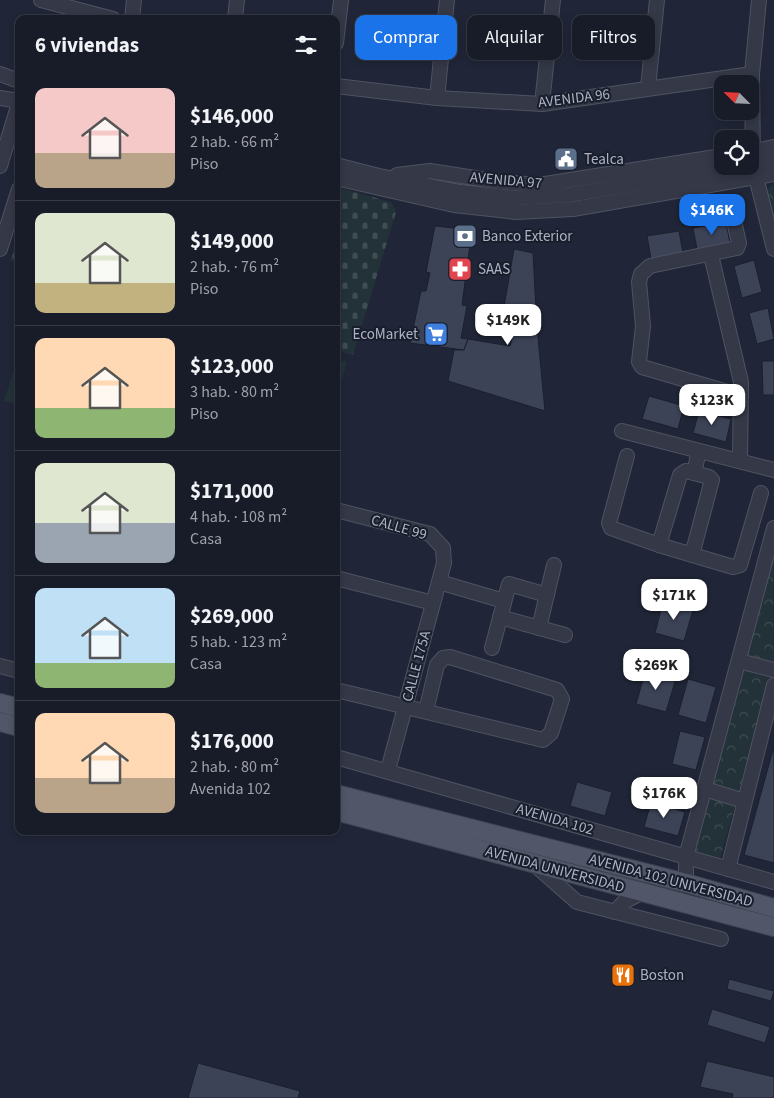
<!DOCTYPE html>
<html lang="es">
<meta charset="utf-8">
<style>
:root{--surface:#181c29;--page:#212531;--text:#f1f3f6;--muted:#9fa1a8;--line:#363a46;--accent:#1a73e8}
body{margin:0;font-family:"Source Sans 3",sans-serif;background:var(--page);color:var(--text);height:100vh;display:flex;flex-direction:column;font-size:19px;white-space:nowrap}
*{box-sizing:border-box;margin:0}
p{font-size:16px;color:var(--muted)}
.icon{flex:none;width:28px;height:28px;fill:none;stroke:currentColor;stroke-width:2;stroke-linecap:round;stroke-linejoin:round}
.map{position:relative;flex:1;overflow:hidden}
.side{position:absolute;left:15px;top:15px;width:325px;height:820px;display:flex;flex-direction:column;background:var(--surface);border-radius:10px;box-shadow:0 2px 8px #0003,0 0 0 1px var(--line)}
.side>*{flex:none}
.top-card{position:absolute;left:355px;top:15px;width:344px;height:45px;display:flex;gap:10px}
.needle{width:32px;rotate:294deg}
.buttons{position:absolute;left:714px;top:75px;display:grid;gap:10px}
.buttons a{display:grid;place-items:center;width:45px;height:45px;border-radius:10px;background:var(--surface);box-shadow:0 2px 8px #0003,0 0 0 1px var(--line);font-size:25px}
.price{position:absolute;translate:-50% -42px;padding:0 11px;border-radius:10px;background:#fff;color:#222;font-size:16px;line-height:32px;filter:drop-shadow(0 1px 2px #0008)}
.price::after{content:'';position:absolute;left:50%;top:30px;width:15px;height:11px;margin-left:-8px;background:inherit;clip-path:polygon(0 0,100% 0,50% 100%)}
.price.current{background:var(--accent);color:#fff}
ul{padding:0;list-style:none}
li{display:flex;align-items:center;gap:15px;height:125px;padding:0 20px}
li+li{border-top:1px solid var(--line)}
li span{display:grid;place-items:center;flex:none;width:140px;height:100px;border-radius:10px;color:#555}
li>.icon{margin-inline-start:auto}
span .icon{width:60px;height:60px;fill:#fffc;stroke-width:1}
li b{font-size:21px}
h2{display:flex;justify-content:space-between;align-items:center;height:60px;padding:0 20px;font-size:21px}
.tag{padding:0 18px;border-radius:10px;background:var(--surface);box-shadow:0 2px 8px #0003,0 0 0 1px var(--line);font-size:18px;line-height:45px}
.tag.current{background:var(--accent);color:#fff}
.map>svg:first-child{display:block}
</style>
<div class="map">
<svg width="774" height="1098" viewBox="0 0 774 1098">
<defs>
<pattern id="forest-crowns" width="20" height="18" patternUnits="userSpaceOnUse" patternTransform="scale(1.25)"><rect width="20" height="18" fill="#223238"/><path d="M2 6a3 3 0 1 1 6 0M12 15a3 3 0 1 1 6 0" fill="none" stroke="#404d53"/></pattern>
<pattern id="cemetery-stones" width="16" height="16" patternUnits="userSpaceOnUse" patternTransform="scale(1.25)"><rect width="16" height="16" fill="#223238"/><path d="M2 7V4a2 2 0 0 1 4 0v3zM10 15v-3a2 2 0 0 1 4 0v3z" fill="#404d53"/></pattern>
</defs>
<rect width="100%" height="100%" fill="#202637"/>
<g fill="url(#forest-crowns)">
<polygon points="774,183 774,228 766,191"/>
<polygon points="774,554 774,664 720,859 696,852 696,849"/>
</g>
<g fill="url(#cemetery-stones)">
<polygon points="336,187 391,202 396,212 353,355 336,350"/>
<polygon points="19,232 19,263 10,261"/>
</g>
<g fill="#223238">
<polygon points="19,354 19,404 4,401"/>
<polygon points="336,359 347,362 336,400"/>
</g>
<g fill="#3c4357" stroke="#1b202e">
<polygon points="726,222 730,243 697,249 693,228"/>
<polygon points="435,226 472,230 462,305 467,306 461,338 468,339 464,350 410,343 421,291 426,291 430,273 426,272"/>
<polygon points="679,231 683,253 651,259 647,236"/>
<polygon points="514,249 533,253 537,327 545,411 448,381 454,350 464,350 468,339 510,346 515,326 508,325 509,319 502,318"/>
<polygon points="754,260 762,292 742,298 734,266"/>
<polygon points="768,308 774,339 757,344 749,313"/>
<polygon points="762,361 774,361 774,395 763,395"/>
<polygon points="649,396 684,406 678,429 642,419"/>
<polygon points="699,411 731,419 726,442 693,433"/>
<polygon points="663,602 693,610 684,641 655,633"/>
<polygon points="646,669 676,678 666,712 636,704"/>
<polygon points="688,679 716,687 706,723 678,715"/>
<polygon points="680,731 705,737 696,770 672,764"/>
<polygon points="774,746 774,863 744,855"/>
<polygon points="577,782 612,792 605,816 570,806"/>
<polygon points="651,802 685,812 678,836 644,827"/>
<polygon points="729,979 774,991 771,1001 727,989"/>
<polygon points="712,1009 770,1027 765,1043 707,1025"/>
<polygon points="707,1061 774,1077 774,1098 732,1098 733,1094 700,1087"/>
<polygon points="198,1063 300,1091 298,1098 188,1098"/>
</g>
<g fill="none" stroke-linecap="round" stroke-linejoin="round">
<g stroke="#4e5362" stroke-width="16">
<g id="minor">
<polyline points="41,0 113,19"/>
<polyline points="759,0 752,74 753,165 774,249"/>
<polyline points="132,19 134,0"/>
<polyline points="235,19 237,0"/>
<polyline points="336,43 341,0"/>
<polyline points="0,74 19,81"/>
<polyline points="336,86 437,98 542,104 752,74"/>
<polyline points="648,88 657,0"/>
<polyline points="0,98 19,101"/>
<polyline points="437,98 447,0"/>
<polyline points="542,104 553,0"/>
<polyline points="750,152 774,147"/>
<polyline points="336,165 379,176 460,192 516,198 568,195 744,166"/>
<polyline points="750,165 774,161"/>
<polyline points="0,166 19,103"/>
<polyline points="397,175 430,171 500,182 539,185 722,156"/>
<polyline points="336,178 454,205 516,212 573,209 774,174"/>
<polyline points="732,212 739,243 737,248 650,266 641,274 639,282 643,326 639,362 642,367 741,396"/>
<polyline points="0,249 19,189"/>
<polyline points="711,255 741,382 740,461"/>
<polyline points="622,431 774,470"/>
<polyline points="627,456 609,523 611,528 659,545 733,567 740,565 761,493"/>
<polyline points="336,510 430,534 443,548 444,563 388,770"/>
<polyline points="659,545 680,475 686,471 694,473 699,451"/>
<polyline points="692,555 712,480 709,477 694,473"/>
<polyline points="336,578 433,603"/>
<polyline points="439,582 504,601"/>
<polyline points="500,617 565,635"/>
<polyline points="539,628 554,565"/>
<polyline points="492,648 509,584 547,595"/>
<polyline points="739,661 774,670"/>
<polyline points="0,666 19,671"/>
<polyline points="336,690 543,740 551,733 562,699 557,690 450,657 443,658 437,665 426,711"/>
<polyline points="336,757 774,882"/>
<polyline points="705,789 744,801"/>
<polyline points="535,865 577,902 721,939"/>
<polyline points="728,869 774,685"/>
<polyline points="696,906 686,883 686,857 774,528"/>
<polyline points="615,912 625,901 643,892"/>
</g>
</g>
<g stroke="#3d4251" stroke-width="20">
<g id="major">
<polyline points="0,703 19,708"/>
<polyline points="0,722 19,727"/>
<polyline points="336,794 686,883 774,908"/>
<polyline points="336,811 774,927"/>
</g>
</g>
<use href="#minor" stroke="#343847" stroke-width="14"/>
<use href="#major" stroke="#515768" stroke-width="18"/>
</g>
<defs>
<g id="civic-square" transform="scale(1.25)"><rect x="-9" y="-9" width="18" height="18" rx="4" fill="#5c6f8a" stroke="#191e2c"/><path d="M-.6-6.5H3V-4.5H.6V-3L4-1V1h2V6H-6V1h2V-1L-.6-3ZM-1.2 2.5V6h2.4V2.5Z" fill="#fff"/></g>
<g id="bank-square" transform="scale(1.25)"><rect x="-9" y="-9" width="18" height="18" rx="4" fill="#5c6f8a" stroke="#191e2c"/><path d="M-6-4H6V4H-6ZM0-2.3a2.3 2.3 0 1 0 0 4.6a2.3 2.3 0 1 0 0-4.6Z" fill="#fff"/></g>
<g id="pharmacy-square" transform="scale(1.25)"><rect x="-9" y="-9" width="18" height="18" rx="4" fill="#e0444e" stroke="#191e2c"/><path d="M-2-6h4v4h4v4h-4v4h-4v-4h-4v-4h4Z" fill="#fff"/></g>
<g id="supermarket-square" transform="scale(1.25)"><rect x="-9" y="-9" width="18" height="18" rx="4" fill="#3f7fe0" stroke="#191e2c"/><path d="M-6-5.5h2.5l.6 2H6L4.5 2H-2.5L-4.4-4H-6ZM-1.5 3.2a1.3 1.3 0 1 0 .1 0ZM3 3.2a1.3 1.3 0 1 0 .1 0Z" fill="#fff"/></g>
<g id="restaurant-square" transform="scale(1.25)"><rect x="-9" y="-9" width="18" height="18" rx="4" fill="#e8710a" stroke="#191e2c"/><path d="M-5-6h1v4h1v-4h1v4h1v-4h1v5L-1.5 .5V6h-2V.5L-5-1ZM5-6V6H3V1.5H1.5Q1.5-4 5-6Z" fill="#fff"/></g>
</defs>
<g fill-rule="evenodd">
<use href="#civic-square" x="566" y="159"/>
<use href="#bank-square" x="465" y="236"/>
<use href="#pharmacy-square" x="460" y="269"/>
<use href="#supermarket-square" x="436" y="334"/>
<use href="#restaurant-square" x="623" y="975"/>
</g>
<g text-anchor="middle" stroke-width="4" stroke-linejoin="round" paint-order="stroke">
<g font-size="15" fill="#aeb2c4" stroke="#191e2c">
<text transform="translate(574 98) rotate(-7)" y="5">AVENIDA 96</text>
<text transform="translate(506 180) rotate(5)" y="5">AVENIDA 97</text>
<text transform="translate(399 527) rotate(16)" y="5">CALLE 99</text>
<text transform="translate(416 666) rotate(-75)" y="5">CALLE 175A</text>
<text transform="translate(555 819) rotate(16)" y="5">AVENIDA 102</text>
<text transform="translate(555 869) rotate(15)" y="5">AVENIDA UNIVERSIDAD</text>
<text transform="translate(671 880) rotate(15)" y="5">AVENIDA 102 UNIVERSIDAD</text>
</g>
<g font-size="15" fill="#aeb2c4" stroke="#191e2c" text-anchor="start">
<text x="584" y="164">Tealca</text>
<text x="482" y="241">Banco Exterior</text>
<text x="478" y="274">SAAS</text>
<text x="418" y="339" text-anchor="end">EcoMarket</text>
<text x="640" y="980">Boston</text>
</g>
</g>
</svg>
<div class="buttons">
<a><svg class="needle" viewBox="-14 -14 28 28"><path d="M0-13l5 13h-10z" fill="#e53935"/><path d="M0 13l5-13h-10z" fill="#9fa1a8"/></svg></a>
<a><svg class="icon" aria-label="locate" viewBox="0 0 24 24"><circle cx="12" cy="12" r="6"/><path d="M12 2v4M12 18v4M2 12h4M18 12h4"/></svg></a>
</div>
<b class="price current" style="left:712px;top:236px">$146K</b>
<b class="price" style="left:508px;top:346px">$149K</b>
<b class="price" style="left:712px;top:426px">$123K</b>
<b class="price" style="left:674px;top:621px">$171K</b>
<b class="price" style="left:656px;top:691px">$269K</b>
<b class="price" style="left:664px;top:819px">$176K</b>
<div class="top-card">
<a class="tag current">Comprar</a>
<a class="tag">Alquilar</a>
<a class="tag">Filtros</a>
</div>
<section class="side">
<h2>6 viviendas<svg class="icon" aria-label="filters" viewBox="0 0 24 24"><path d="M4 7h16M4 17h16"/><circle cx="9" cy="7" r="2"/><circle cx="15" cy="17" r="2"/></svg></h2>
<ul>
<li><span style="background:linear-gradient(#f6c9c9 65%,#b9a48a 0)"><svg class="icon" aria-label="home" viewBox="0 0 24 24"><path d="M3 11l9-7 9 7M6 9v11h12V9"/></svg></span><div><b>$146,000</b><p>2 hab. · 66 m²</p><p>Piso</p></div></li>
<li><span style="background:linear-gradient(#dfe7d0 70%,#c2b280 0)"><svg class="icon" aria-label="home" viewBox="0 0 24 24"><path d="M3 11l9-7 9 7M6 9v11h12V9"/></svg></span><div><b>$149,000</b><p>2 hab. · 76 m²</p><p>Piso</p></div></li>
<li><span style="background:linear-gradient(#ffd9b3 70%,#8fb573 0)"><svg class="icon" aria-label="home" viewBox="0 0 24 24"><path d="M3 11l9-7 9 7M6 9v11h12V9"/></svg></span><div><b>$123,000</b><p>3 hab. · 80 m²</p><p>Piso</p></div></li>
<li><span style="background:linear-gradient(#dfe7d0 60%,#9aa5b1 0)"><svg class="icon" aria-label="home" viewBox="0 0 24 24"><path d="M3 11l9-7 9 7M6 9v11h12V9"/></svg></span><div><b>$171,000</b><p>4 hab. · 108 m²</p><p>Casa</p></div></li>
<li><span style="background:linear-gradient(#bfe0f5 75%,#8fb573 0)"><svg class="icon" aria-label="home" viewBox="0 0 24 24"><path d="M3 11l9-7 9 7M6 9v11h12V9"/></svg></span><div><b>$269,000</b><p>5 hab. · 123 m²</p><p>Casa</p></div></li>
<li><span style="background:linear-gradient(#ffd9b3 65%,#b9a48a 0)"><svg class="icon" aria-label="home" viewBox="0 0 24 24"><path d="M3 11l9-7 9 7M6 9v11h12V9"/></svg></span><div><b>$176,000</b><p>2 hab. · 80 m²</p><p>Avenida 102</p></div></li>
</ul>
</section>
</div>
